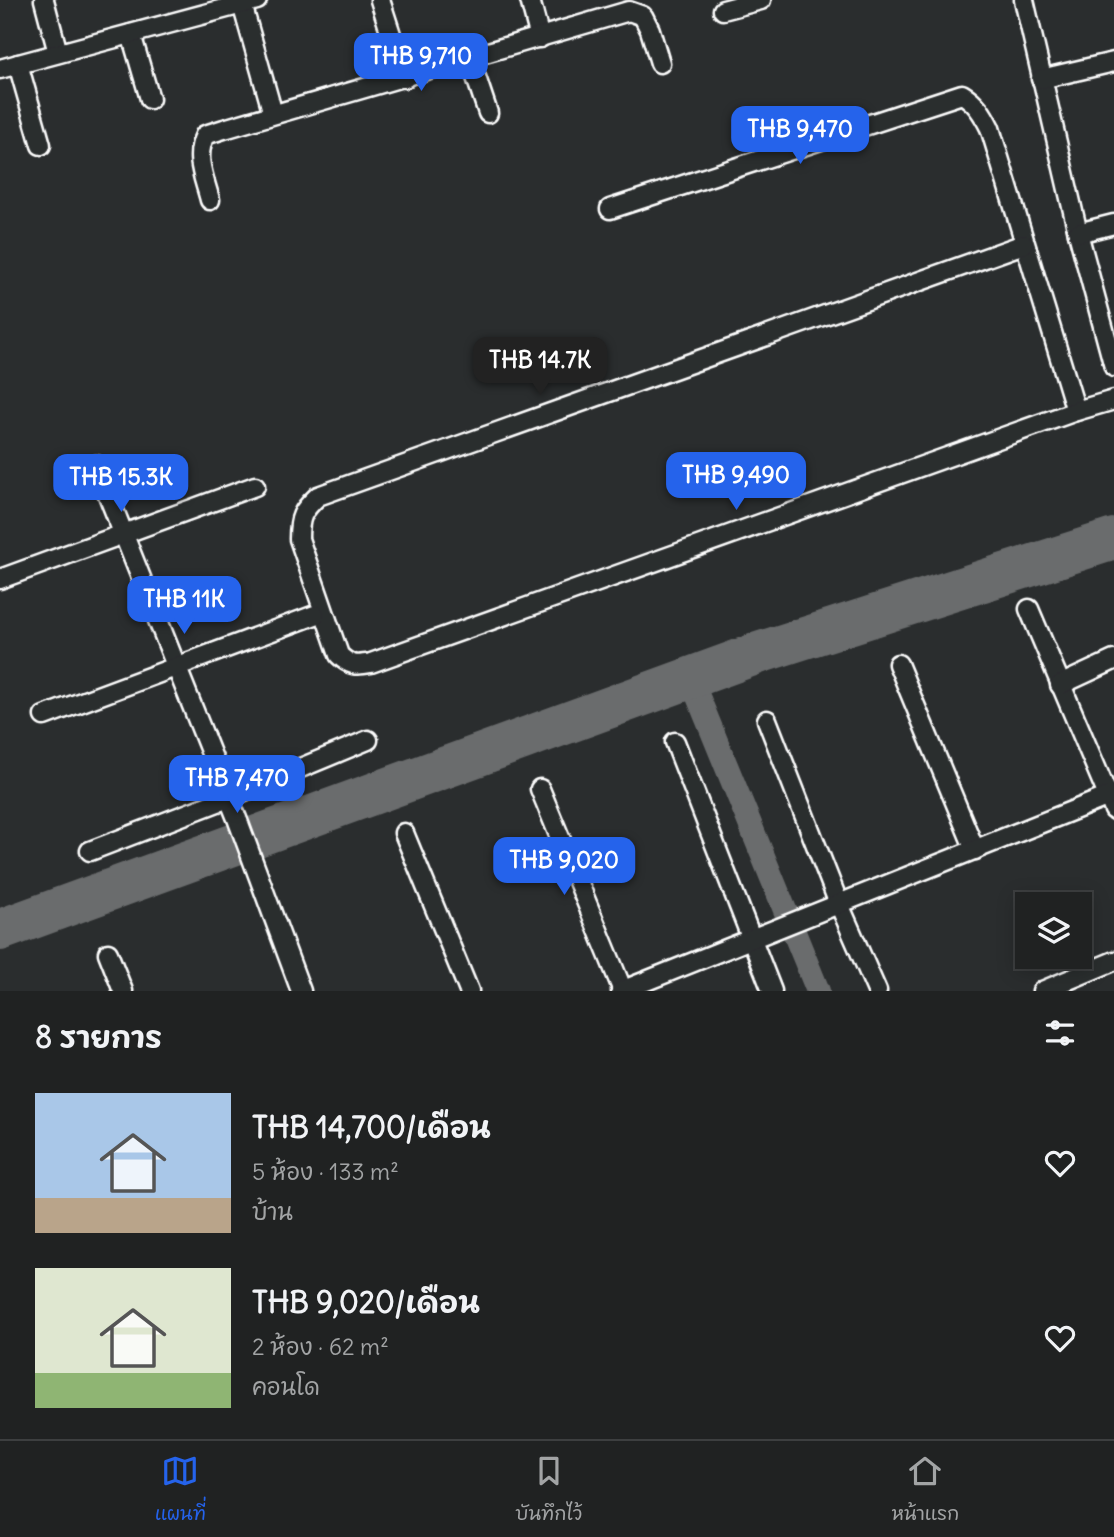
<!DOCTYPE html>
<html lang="th">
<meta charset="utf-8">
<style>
:root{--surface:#202222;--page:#282a2a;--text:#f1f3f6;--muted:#a2a4a5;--line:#3d3f40;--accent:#2563eb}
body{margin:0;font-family:Delius,"Playpen Sans Thai",sans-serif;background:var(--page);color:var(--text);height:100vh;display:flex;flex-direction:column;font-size:26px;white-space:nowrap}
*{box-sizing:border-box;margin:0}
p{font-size:23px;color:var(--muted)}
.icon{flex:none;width:38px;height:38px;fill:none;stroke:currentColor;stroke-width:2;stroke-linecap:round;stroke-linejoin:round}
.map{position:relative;height:991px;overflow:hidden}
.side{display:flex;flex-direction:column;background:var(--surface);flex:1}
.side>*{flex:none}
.controls{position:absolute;left:1015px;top:892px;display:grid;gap:14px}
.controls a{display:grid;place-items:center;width:77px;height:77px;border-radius:0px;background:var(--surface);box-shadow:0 4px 18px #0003,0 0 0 2px var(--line);font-size:35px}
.price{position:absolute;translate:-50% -60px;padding:0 16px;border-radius:14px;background:var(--accent);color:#fff;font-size:23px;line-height:46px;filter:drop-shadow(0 2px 4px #0008)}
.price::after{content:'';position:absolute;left:50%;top:42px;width:21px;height:16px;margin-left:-10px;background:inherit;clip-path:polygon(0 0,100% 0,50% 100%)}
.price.active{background:#222;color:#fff}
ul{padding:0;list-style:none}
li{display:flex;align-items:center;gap:21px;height:175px;padding:0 35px}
li span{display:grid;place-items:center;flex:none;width:196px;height:140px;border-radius:0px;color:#555}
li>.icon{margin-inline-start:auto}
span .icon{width:84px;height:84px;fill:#fffc;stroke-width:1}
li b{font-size:30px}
h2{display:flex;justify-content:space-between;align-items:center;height:84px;padding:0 35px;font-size:30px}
.tabs{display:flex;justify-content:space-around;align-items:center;height:98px;border-top:2px solid var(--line);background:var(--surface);font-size:19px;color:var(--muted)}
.tabs a{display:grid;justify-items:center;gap:4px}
.tabs .active{color:var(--accent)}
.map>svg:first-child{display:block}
</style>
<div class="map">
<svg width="1114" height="991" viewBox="0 0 1114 991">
<rect width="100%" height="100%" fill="#2a2d2e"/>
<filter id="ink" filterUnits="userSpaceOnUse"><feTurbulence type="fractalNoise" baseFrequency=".0143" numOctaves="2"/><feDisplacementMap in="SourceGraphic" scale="14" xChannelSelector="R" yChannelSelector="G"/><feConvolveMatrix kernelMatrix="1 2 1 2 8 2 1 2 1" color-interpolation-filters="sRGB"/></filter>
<g filter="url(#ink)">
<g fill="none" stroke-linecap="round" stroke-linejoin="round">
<polyline stroke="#6a6c6d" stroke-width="24" points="690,677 818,991"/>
<polyline stroke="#6a6c6d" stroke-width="42" points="0,930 761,652 1114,539"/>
<g stroke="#fff" stroke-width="23">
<g id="street">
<polyline points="44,0 58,53"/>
<polyline points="380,0 405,78"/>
<polyline points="530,0 540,38"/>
<polyline points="1024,0 1078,233 1114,367"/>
<polyline points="242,4 273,114"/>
<polyline points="723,10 761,0"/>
<polyline points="131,34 150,99"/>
<polyline points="470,59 488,113"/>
<polyline points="18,64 41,145"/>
<polyline points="0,69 257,0"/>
<polyline points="1041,79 1114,62"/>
<path d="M 210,200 C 204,177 194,157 205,135 L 224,129 L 629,11 L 643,16 L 650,30 L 660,63"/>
<path d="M 610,209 L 962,94 C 976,102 983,114 990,128 L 1076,411"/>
<polyline points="1078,233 1114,224"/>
<path d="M 1024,244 L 318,496 C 302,511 299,517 299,539 L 339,655 C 350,666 356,666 371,663 L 1076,411 L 1114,400"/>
<polyline points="96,465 238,821 301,991"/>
<polyline points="0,579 255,486"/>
<polyline points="1029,609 1114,810"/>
<polyline points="898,664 975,850"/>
<polyline points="1060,685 1114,660"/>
<polyline points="44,716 315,615"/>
<polyline points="767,720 839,904 877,991"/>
<polyline points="675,742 772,991"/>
<polyline points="540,789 623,991"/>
<polyline points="404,833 469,991"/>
<polyline points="90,851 228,798 368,740"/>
<polyline points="108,953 123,991"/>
<polyline points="621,991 1114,794"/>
<polyline points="1042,991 1114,961"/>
</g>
</g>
<use href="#street" stroke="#2a2d2e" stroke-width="18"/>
</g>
</g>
</svg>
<div class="controls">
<a><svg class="icon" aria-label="layers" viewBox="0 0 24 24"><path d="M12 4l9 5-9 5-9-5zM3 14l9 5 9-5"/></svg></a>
</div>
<b class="price" style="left:421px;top:93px">THB 9,710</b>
<b class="price" style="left:800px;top:166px">THB 9,470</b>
<b class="price active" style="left:540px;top:397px">THB 14.7K</b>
<b class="price" style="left:736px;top:512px">THB 9,490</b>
<b class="price" style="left:121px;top:514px">THB 15.3K</b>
<b class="price" style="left:184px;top:636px">THB 11K</b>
<b class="price" style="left:237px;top:815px">THB 7,470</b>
<b class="price" style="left:564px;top:897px">THB 9,020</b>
</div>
<section class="side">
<h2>8 รายการ<svg class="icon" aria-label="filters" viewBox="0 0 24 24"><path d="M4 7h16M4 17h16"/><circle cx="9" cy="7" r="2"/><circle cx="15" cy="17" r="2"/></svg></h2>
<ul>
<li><span style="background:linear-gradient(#a9c7e8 75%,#b9a48a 0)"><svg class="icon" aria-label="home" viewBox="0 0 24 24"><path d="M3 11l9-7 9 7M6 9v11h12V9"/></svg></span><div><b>THB 14,700/เดือน</b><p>5 ห้อง · 133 m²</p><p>บ้าน</p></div><svg class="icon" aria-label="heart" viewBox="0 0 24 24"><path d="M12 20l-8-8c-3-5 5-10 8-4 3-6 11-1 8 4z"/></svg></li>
<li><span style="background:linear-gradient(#dfe7d0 75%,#8fb573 0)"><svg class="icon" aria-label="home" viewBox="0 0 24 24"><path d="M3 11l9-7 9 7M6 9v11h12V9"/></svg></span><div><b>THB 9,020/เดือน</b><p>2 ห้อง · 62 m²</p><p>คอนโด</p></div><svg class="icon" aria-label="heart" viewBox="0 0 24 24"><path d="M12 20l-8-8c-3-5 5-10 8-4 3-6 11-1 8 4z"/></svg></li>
</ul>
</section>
<nav class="tabs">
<a class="active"><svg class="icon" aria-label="map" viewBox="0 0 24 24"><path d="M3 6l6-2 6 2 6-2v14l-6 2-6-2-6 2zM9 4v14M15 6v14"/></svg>แผนที่</a>
<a><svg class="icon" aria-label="saved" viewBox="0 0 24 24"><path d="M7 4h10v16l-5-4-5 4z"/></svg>บันทึกไว้</a>
<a><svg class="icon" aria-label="home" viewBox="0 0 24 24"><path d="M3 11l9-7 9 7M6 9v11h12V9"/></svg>หน้าแรก</a>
</nav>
